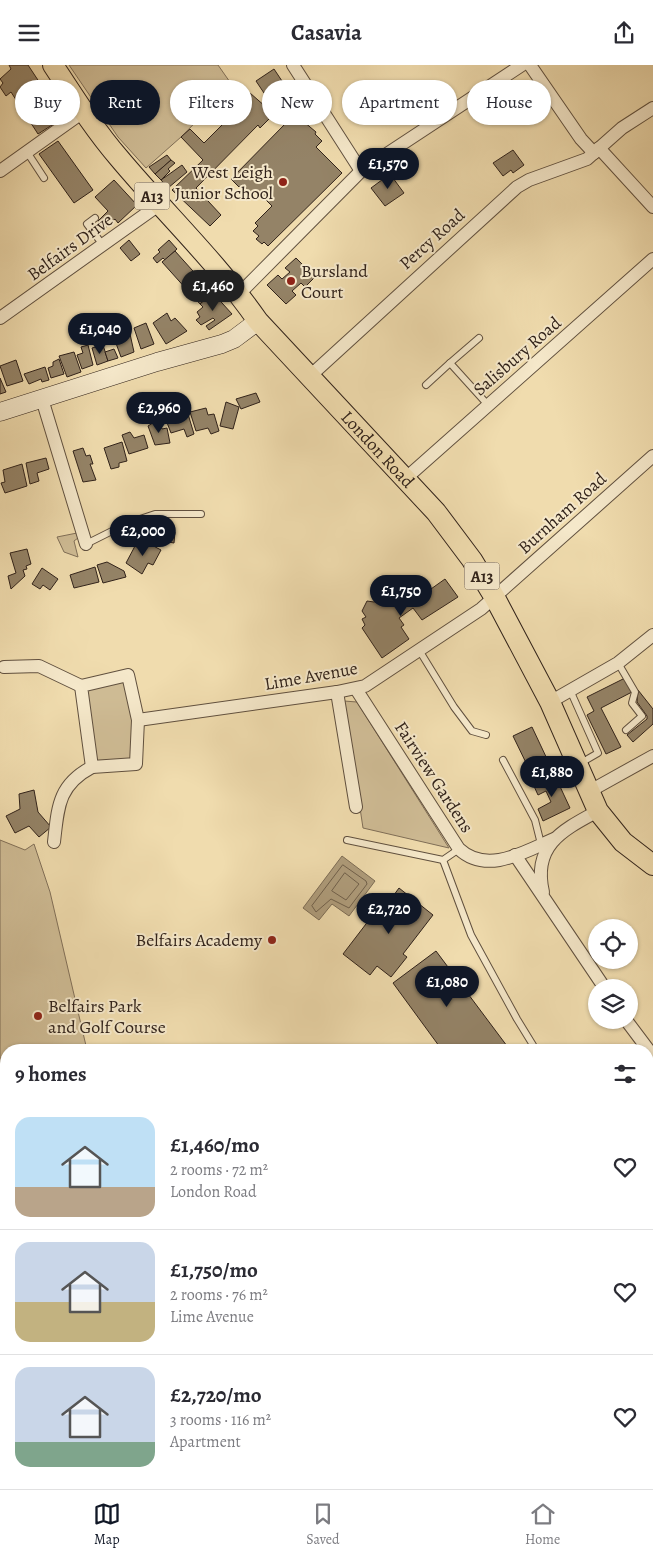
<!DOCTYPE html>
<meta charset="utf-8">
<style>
:root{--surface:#fff;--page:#f7f7f7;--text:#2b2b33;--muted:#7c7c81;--line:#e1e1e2;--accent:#111827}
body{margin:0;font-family:Alegreya,serif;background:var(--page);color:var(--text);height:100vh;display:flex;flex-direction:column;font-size:19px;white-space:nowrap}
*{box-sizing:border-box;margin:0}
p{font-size:16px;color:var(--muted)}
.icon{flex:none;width:28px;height:28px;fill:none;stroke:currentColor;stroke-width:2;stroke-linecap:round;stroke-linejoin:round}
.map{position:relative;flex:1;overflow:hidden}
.panel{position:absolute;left:0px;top:979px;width:654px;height:446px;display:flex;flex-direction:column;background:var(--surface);border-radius:20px 20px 0 0;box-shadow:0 1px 4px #0004}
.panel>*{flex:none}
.guide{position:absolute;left:15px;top:15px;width:624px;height:45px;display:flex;gap:10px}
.buttons{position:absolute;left:588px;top:854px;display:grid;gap:10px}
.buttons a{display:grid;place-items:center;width:50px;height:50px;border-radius:50%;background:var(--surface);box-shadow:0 1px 4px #0004;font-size:25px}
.price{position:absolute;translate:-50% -42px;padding:0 11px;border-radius:18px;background:var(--accent);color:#fff;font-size:16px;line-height:32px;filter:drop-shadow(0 1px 2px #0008)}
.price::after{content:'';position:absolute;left:50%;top:30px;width:15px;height:11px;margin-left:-8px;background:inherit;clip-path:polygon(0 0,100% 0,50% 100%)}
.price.current{background:#222;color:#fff}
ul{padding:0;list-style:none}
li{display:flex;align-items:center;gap:15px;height:125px;padding:0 15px}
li+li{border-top:1px solid var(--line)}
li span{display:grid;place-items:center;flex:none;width:140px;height:100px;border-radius:15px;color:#555}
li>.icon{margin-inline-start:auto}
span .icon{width:60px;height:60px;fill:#fffc;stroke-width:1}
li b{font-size:21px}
h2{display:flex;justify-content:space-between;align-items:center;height:60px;padding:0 15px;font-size:21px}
.pill{padding:0 18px;border-radius:22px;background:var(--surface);box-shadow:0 1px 4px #0004;font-size:18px;line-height:45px}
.pill.current{background:var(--accent);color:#fff}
header{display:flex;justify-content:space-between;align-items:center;height:65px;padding:0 15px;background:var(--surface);font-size:22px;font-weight:700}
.menu{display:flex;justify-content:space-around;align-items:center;height:70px;border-top:1px solid var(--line);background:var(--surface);font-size:14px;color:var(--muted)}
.menu a{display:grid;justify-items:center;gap:2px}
.menu .current{color:var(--accent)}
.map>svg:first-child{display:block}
</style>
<header><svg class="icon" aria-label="menu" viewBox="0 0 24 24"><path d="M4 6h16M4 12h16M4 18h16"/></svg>Casavia<svg class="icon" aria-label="share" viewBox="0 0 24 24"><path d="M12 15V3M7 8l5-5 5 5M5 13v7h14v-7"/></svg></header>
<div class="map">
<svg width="653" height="1424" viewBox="0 0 653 1424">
<rect width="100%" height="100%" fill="#f0dcae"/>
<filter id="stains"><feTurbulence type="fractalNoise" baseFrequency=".004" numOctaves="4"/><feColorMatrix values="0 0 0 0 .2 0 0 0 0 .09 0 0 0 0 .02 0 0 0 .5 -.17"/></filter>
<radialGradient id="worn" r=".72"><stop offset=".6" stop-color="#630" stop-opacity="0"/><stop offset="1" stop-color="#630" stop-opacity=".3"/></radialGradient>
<g fill="#cfbc95" stroke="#806f58">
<polygon points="69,0 218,0 232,20 181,72 146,103 118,72"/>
<polygon points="77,468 78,473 74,476 78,492 64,487 57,472"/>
<polygon points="125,614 134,656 133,695 95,698 84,623"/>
<polygon points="344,636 357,637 449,783 363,763"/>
<polygon points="0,775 25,785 34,779 50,827 87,985 6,985 6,1419 81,1419 82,1424 0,1424"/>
</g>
<polygon fill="#af9d7c" stroke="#7c6c55" points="342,791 375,816 349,851 332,839 319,855 303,843"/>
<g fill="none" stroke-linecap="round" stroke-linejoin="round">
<g stroke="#70604b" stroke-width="1">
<polygon points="343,800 366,816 367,819 349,843 331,834 316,847 312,841"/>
<polygon points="345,808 359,819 346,835 332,826"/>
</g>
<g stroke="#7c6c55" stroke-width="3">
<polyline points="0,1126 6,1136"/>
<polyline points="73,1419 73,1424"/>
</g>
</g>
<g fill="#948367" stroke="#30221a">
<polygon points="9,0 28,0 63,53 38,69 11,27 6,31 0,22 3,18 0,14 11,4"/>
<polygon points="274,4 290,28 272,40 256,16"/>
<polygon points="250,28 274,49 260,63 258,60 196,123 221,150 210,161 172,125 203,95 181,72 190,64 204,78 246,36 244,34"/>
<polygon points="297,51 316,67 315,69 322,76 316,82 342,108 268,181 264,177 262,179 256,174 259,171 253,166 258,161 255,158 272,141 256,125 250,130 241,120 239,122 231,114 286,58"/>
<polygon points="58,76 93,125 74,138 39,89"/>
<polygon points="513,85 524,100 513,108 511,105 503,111 493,98"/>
<polygon points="167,90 171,95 155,109 149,102"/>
<polygon points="171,95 175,98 168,104 170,106 161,115 155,109"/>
<polygon points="182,100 187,107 168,123 161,115"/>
<polygon points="390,109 404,128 385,141 371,123"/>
<polygon points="114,115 137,140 118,158 115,154 104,164 98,156 108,146 95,132"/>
<polygon points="129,175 140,189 131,196 120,183"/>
<polygon points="169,175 177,184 165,195 163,193 157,198 153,193 160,187 158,185"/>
<polygon points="175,186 201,215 188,226 162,197"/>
<polygon points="296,193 315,212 305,222 301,218 292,226 296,230 286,239 267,220 278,210 282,214 290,207 285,203"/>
<polygon points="201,215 213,228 200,239 188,226"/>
<polygon points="213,228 232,249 209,265 206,261 215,255 213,253 201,260 196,255 200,252 197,247 203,242 200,239"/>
<polygon points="167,248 171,256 175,253 187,266 166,279 153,258"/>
<polygon points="146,258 154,279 141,284 134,263"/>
<polygon points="128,260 134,287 121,292 113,270 125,266 124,262"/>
<polygon points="88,280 93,300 82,304 77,290 83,288 81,282"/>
<polygon points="103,280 108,296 97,300 92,283"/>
<polygon points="114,284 118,293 108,296 105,287"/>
<polygon points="74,287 81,307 67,312 59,291"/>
<polygon points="59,294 64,309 51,313 48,303 53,301 53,297"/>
<polygon points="16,295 23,316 7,321 0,301"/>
<polygon points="45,302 49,315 42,317 41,314 29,319 24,309"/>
<polygon points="0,313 6,327 0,329"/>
<polygon points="256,328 260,337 241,344 236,334"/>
<polygon points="226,337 239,342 233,364 220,361"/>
<polygon points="206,343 208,350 214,349 219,366 211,369 208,363 196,366 190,347"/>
<polygon points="188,349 194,369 187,372 184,364 171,368 166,355"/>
<polygon points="159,354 162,364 167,363 170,378 155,380 148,361"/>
<polygon points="130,367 134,373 144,370 148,383 129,389 122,370"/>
<polygon points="122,377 127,396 119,398 119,402 111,404 104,383"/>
<polygon points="83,383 86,391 90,390 93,399 90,399 96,415 83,417 73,386"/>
<polygon points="46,393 49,404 37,408 39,416 30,419 26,398"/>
<polygon points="22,399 27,421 5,428 1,418 5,417 3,405"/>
<polygon points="149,456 172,460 171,466 175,467 174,478 146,473"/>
<polygon points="146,477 161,485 153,500 148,498 142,509 126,498 135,481 142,485"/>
<polygon points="27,484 31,499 26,501 27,504 23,505 25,511 11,524 8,511 16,508 10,488"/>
<polygon points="107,497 124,506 126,512 103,518 97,500"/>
<polygon points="95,502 99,517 74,523 70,510"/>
<polygon points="42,503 58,514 50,525 43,520 40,524 32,519"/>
<polygon points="445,514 458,532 422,555 413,543 399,553 404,560 401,562 409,574 382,593 362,563 365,560 362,554 366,552 362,546 367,536 374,537 381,534 384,537 391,533 400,546"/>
<polygon points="625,613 632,627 601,643 621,682 606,689 587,650 594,646 587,632"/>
<polygon points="638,625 653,644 653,659 633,677 627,670 647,654 647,651 637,637"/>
<polygon points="532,662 548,696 530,706 513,671"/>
<polygon points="548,712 551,717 557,715 570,743 543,756 538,744 551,737 546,726 538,730 533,719"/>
<polygon points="34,725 38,747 51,762 39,772 29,761 15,768 6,751 20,744 19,729"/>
<polygon points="399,823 433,850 403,889 407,892 391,912 377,901 370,910 343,889 379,842 383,845"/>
<polygon points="436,886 510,985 442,985 393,918"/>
</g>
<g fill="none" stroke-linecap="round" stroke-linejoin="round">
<g stroke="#60503f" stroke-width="8">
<g id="lane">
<polyline points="280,55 301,28 308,24"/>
<polyline points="27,87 44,113"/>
<polyline points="95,153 87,159 103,180"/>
<polyline points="450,298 479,273"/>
<polyline points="426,320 450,298 488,340"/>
<polyline points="86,479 128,458 155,449 201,449"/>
<polyline points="419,585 454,642 472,666 486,670"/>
<polyline points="618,598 635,627 632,638 642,651 626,665"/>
<polyline points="570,625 598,688 579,699"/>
<polyline points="503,695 535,755 541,779"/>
<polyline points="347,775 443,795 459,784"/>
<polyline points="443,795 471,870 517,954 536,985"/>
</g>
</g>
<g stroke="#60503f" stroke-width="14">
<g id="street">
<polyline points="293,0 361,106"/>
<polyline points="530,0 581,74 594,88"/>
<polyline points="599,83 653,142"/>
<polyline points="0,106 83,47"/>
<polyline points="239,229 361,106 522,0"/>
<polyline points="0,253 160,139"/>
<polyline points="309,312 517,122 529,115 587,94 622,63 653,43"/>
<polyline points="42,334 86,479"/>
<polyline points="405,414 653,194"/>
<polyline points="4,602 39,601 81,621"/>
<polygon points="128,610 138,655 136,699 92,702 81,621"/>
<path d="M 356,624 L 459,784 C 487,810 524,787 554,774"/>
<polyline points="337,627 356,742"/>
<polyline points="550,637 618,598 653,570"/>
<polyline points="138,655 337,627 365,621 481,544 653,391"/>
<polyline points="590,726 653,691"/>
<path d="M 54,777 C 58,742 58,720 92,702"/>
<polyline points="515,790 604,922"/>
<path d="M 543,827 C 532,780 563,765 598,746"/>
<polyline points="626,955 653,991"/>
<polyline points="648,1005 653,1000"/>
<polyline points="165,1419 167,1424"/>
<polyline points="605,1419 607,1424"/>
<polyline points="638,1419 641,1424"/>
<polyline points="546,1424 555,1419"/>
</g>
</g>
<g stroke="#30221a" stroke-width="19">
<polyline id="secondary" points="0,347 157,297 222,279 234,274 258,256"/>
</g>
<g stroke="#30221a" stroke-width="22">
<g id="primary">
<path id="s1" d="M 53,0 C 74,32 94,64 119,93 C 165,148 217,197 258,256 L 436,447 L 472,495 L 495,533 L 550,637 L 598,746 L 623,777 L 653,800"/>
</g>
</g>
<use href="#lane" stroke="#f5e8ca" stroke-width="6"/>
<use href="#street" stroke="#f5e8ca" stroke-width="12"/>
<use href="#secondary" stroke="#f5e8ca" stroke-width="18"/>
<use href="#primary" stroke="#f0dcae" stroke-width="20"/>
</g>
<g fill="#8f2418" stroke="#f5e8ca" stroke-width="2">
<circle cx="283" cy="117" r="5"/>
<circle cx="291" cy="216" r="5"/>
<circle cx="272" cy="875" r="5"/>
<circle cx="38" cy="951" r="5"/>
</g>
<g text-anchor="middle" stroke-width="4" stroke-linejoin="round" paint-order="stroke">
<g fill="#f5e8ca" stroke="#6b5d4f" stroke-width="1">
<rect x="134.5" y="117.5" width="35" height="27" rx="4"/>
<rect x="464.5" y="497.5" width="35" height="27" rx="4"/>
</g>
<g font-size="16" font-weight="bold" fill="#30221a">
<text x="152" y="137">A13</text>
<text x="482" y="517">A13</text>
</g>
<g font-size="18" fill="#30221a" stroke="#f5e8ca" text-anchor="end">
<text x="273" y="113">West Leigh<tspan x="273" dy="21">Junior School</tspan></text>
<text x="301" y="212" text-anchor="start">Bursland<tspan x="301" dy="21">Court</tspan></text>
<text x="262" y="881">Belfairs Academy</text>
<text x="48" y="947" text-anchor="start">Belfairs Park<tspan x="48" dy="21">and Golf Course</tspan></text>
</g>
<g font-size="18" fill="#30221a" stroke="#f5e8ca">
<text transform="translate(432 174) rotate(-42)" y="6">Percy Road</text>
<text transform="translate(70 182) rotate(-36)" y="6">Belfairs Drive</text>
<text transform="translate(517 291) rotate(-41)" y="6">Salisbury Road</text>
<text dy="6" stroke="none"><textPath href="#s1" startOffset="504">London Road</textPath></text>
<text transform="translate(562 448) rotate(-42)" y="6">Burnham Road</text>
<text transform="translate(311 611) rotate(-10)" y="6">Lime Avenue</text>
<text transform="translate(434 712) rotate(57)" y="6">Fairview Gardens</text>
</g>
</g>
<rect width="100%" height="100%" filter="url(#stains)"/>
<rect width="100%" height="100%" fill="url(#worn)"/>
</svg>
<div class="buttons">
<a><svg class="icon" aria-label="locate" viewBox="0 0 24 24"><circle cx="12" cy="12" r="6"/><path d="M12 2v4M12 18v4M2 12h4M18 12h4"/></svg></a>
<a><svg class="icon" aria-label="layers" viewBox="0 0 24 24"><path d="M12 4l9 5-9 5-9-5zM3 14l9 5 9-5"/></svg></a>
</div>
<b class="price" style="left:388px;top:125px">£1,570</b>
<b class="price current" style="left:213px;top:247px">£1,460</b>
<b class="price" style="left:100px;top:290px">£1,040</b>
<b class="price" style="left:159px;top:369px">£2,960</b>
<b class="price" style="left:143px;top:492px">£2,000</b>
<b class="price" style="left:401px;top:552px">£1,750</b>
<b class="price" style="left:552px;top:733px">£1,880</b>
<b class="price" style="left:389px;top:870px">£2,720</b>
<b class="price" style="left:447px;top:943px">£1,080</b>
<div class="guide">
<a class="pill">Buy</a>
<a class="pill current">Rent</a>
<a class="pill">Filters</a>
<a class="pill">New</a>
<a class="pill">Apartment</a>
<a class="pill">House</a>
</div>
<section class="panel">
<h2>9 homes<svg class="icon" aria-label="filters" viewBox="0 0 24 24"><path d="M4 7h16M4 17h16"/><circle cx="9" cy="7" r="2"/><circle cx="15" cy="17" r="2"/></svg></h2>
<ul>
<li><span style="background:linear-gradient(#bfe0f5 70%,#b9a48a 0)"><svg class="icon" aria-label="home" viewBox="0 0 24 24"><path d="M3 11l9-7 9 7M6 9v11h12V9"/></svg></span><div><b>£1,460/mo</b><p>2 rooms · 72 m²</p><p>London Road</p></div><svg class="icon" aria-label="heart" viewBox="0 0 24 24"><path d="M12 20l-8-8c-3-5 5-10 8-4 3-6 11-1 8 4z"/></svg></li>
<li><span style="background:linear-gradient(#c9d6e8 60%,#c2b280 0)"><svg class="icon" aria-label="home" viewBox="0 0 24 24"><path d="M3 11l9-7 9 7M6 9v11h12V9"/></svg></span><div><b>£1,750/mo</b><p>2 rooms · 76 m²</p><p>Lime Avenue</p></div><svg class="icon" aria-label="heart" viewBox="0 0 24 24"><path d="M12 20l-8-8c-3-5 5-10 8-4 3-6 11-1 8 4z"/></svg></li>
<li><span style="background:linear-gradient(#c9d6e8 75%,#7fa58c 0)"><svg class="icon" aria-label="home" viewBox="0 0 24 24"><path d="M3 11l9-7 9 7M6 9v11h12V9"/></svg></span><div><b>£2,720/mo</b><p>3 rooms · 116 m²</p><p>Apartment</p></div><svg class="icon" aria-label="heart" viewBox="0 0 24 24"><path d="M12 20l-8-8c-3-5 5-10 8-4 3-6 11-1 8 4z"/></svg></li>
</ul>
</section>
</div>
<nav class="menu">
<a class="current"><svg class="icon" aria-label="map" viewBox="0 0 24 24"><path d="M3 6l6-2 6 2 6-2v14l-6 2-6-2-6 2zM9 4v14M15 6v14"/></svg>Map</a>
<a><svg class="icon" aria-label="saved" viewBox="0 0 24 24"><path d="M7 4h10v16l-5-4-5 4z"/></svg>Saved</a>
<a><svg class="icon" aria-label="home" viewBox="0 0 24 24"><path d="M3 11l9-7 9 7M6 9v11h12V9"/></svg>Home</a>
</nav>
